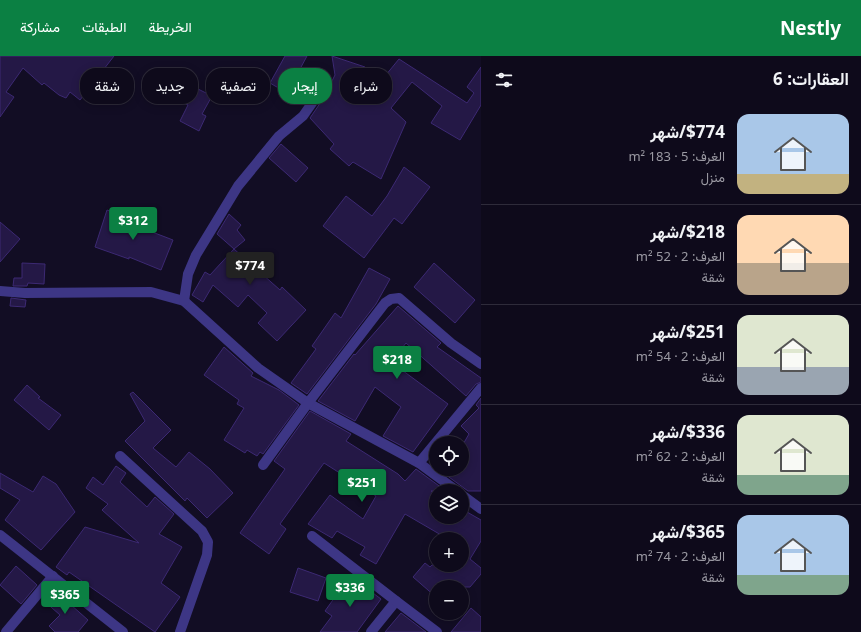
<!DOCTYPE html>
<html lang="ar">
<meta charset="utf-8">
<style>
:root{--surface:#0e0a1b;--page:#1c1828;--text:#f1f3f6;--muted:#9b9aa3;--line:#2e2b3a;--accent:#0b8043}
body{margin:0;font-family:"Noto Sans",Vazirmatn,sans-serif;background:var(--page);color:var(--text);direction:rtl;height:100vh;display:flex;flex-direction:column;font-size:15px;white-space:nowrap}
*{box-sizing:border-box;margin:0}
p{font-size:13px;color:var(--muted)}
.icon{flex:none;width:22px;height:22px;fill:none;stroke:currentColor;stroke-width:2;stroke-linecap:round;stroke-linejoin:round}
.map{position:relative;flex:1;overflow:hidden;direction:ltr}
.sheet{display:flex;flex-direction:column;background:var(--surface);width:380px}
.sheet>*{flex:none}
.hud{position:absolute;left:12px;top:12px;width:380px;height:36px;direction:rtl;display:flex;gap:8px}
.tools{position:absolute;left:429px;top:380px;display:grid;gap:8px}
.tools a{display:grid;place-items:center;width:40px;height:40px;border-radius:50%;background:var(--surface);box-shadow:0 2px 10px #0003,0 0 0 1px var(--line);font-size:20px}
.price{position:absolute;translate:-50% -34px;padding:0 9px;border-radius:4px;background:var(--accent);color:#fff;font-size:13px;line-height:26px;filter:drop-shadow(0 1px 2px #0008)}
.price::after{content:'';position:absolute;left:50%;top:24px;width:12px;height:9px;margin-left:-6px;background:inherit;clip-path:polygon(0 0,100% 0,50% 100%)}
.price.on{background:#222;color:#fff}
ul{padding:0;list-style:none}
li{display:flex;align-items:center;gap:12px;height:100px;padding:0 12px}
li+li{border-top:1px solid var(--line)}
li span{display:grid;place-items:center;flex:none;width:112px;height:80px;border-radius:12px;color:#555}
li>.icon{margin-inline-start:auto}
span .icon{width:48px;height:48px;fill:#fffc;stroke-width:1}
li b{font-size:17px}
h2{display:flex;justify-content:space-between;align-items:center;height:48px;padding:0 12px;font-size:17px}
.tag{padding:0 14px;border-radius:16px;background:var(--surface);box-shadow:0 2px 10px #0003,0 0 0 1px var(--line);font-size:14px;line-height:36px}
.tag.on{background:var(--accent);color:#fff}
header{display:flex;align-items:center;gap:24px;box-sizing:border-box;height:56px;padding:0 20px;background:var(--accent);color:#fff}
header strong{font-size:19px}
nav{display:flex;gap:22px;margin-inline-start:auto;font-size:14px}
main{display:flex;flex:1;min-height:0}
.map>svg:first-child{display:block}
</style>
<header>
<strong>Nestly</strong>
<nav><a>الخريطة</a><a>الطبقات</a><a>مشاركة</a></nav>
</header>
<main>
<section class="sheet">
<h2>العقارات: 6<svg class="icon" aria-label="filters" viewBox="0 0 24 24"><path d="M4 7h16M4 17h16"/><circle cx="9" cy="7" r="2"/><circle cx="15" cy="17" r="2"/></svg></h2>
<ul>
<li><span style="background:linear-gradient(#a9c7e8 75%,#c2b280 0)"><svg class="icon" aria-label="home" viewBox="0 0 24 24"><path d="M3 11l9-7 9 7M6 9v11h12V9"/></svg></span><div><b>$774/شهر</b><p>الغرف: 5 · 183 m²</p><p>منزل</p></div></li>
<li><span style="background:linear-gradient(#ffd9b3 60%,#b9a48a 0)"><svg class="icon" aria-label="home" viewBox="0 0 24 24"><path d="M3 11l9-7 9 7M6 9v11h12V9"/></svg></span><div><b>$218/شهر</b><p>الغرف: 2 · 52 m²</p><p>شقة</p></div></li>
<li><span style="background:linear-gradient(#dfe7d0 65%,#9aa5b1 0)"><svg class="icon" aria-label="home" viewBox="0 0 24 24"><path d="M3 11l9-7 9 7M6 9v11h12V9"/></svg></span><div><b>$251/شهر</b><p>الغرف: 2 · 54 m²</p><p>شقة</p></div></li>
<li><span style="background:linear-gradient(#dfe7d0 75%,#7fa58c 0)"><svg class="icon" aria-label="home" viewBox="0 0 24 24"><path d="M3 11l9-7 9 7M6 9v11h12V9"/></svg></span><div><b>$336/شهر</b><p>الغرف: 2 · 62 m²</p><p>شقة</p></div></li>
<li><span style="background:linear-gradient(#a9c7e8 75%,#7fa58c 0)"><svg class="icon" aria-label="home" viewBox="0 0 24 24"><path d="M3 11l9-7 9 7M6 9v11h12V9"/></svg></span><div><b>$365/شهر</b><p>الغرف: 2 · 74 m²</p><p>شقة</p></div></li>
</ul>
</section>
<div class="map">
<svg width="481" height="576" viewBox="0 0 481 576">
<rect width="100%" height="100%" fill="#120d24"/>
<g fill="#241846" stroke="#3c2973">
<polygon points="0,0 114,0 80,44 70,36 66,42 59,39 44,27 42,29 23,12 6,36 14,41 0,61"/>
<polygon points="285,0 307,0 287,37 270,27"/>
<polygon points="332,0 365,11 364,14 381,25 399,3 467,47 474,37 467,31 481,11 481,49 460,84 431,67 442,50 412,26 391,52 406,66 381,123 353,106 349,110 330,93 334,88 310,62 323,43 335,19"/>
<polygon points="192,30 212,40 202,58 206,60 199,75 180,65 188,49 184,47"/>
<polygon points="281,88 308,112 296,126 269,102"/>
<polygon points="404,111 430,131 402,168 394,162 364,202 323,170 346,140 372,160 387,140"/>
<polygon points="107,154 141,166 139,171 173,184 161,214 129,201 129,203 95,191"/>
<polygon points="229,158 241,169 237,174 245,184 234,193 280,234 282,231 306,254 277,285 258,267 267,257 248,239 238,251 213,229 203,246 192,239 205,216 210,219 234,193 217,178"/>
<polygon points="0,166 20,183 0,206"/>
<polygon points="22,207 45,208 44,228 28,227 27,230 13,230 14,222 22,222"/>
<polygon points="434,207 475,244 455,267 414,231"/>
<polygon points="369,212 390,223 376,248 307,338 291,327 316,293 312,290 335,257 341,262"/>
<polygon points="11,242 26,244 25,251 10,250"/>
<polygon points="398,250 441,287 437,291 481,322 481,326 476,328 466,340 406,287 391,306 448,348 413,396 383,380 401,351 375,331 355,365 318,345 354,298 355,299"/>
<polygon points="224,291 253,317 251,320 279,334 299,349 263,398 260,396 257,400 247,394 245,397 224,384 244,352 237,348 239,344 204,319"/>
<polygon points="27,329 40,341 38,342 61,359 49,374 14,344"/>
<polygon points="133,336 171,374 153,392 176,411 189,396 210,413 233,437 207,462 187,442 185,445 125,385 145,365 130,338"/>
<polygon points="481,342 481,435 468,435 438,413 462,413 462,390 469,378 461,370 479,352 476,349"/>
<polygon points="310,355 351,378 346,385 398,418 405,425 416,413 446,435 431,435 436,438 436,461 465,461 467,456 481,464 481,485 470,503 481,512 481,518 470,531 436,531 436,541 413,521 425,507 430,511 432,509 462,509 462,483 448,483 405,458 376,508 360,499 365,491 337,475 332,482 308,468 330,439 363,463 376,440 324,407 280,468 286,473 269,498 240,477 285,413 274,405"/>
<polygon points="116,410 126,417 120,426 147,451 155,441 174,458 159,478 182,491 161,527 180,541 155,576 69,516 67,519 56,511 85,471 139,487 102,454 108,448 86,432 93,421 103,429"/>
<polygon points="0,417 33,436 43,420 56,428 75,456 41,494 5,464 20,444 0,432"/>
<polygon points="16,510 37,529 21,548 0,529"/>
<polygon points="298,512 326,522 318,545 290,536"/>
<polygon points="350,520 381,543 357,576 320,576 332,560 325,555"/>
<polygon points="53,533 88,564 78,576 55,576 49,570 60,559 43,544"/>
<polygon points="471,552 481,561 481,576 451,576"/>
<polygon points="401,557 426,576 385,576"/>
</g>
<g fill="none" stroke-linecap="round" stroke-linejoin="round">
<g stroke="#3d3685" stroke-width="10">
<polyline points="0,235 25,237 151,236 184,245 258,312 308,347 419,407 457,435"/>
<polyline points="184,245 188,218 196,199 238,130 279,80 303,60 317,40"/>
<polyline points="120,400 202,475 208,486 207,499 180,576"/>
<polyline points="419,407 481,332"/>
<polyline points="263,409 308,347 385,247 391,243 399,242 451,287 481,308"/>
<polyline points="462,439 481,453"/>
<polyline points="0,479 123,576"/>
<polyline points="312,480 396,545 371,576"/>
<polyline points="396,545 437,576"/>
<polyline points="6,576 53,520"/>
</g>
</g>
</svg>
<div class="tools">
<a><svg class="icon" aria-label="locate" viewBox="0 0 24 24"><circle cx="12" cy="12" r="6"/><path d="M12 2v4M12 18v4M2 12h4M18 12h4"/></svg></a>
<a><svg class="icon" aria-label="layers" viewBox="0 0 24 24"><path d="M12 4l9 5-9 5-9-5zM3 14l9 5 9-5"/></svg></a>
<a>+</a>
<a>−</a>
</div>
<b class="price" style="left:133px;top:185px">$312</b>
<b class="price on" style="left:250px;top:230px">$774</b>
<b class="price" style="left:397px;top:324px">$218</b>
<b class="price" style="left:362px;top:447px">$251</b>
<b class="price" style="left:350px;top:552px">$336</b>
<b class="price" style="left:65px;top:559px">$365</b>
<div class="hud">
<a class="tag">شراء</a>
<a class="tag on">إيجار</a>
<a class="tag">تصفية</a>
<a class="tag">جديد</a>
<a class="tag">شقة</a>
</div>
</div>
</main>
